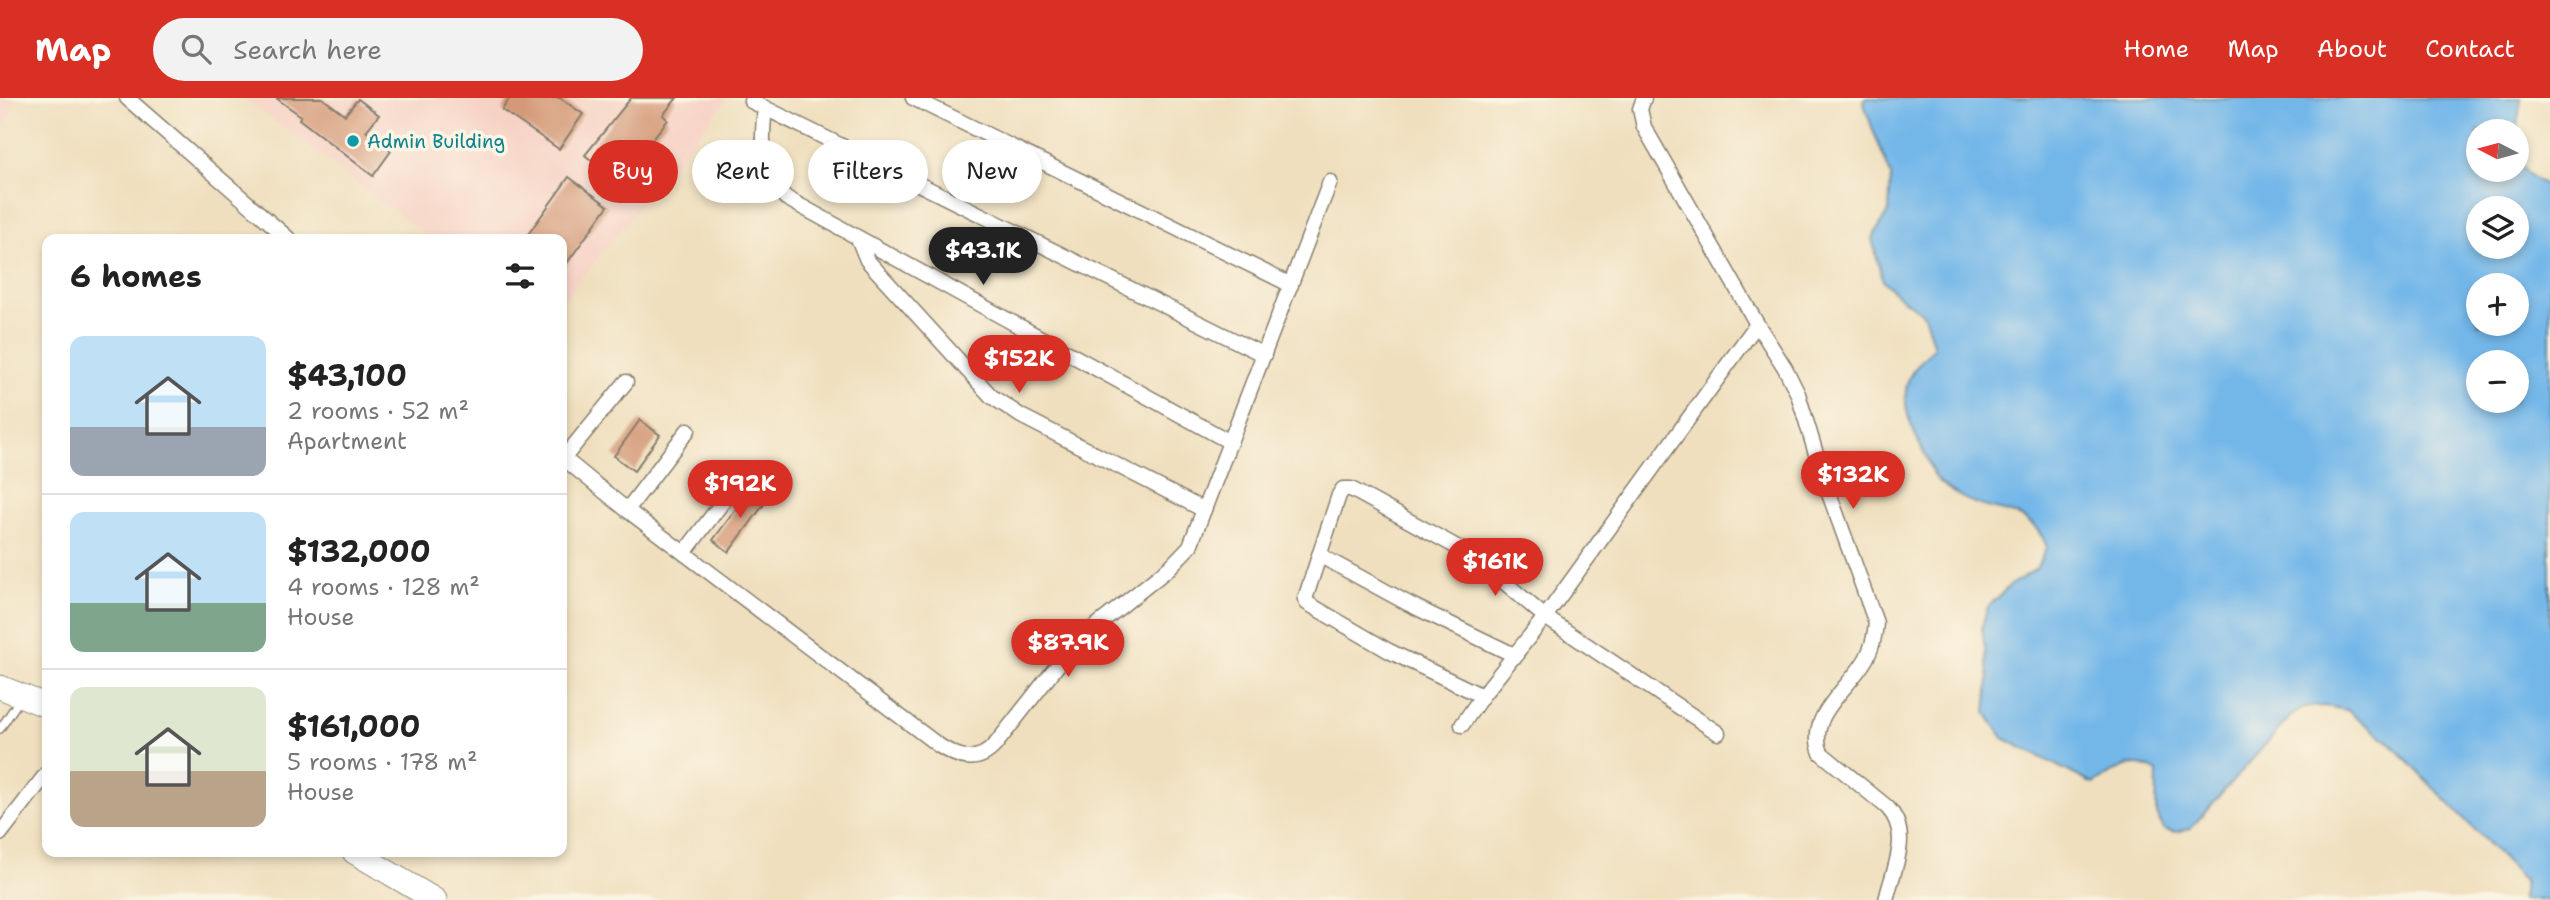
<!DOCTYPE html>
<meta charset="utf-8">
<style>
:root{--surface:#fff;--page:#f2f2f2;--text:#222;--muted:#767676;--line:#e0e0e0;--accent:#d93025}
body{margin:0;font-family:"Shantell Sans",sans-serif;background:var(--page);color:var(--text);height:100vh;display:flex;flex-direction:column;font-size:26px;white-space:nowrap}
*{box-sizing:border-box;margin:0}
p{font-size:23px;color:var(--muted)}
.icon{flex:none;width:38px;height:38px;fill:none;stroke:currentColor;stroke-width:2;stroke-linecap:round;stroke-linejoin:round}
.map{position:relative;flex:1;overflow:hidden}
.panel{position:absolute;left:42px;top:136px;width:525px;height:623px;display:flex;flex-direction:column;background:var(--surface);border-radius:14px;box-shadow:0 4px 10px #0003}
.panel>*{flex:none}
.banner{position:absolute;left:588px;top:42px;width:665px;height:63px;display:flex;gap:14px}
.needle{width:46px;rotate:276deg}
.buttons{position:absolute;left:2466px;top:21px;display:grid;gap:14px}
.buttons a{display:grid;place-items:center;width:63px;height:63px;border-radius:50%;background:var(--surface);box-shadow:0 4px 10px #0003;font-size:35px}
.price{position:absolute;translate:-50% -60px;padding:0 16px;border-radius:24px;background:var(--accent);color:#fff;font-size:23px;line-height:46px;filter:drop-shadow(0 2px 4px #0008)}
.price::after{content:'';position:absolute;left:50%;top:42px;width:21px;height:16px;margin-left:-10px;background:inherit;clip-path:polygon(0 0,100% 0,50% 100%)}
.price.current{background:#222;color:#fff}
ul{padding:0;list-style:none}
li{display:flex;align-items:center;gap:21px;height:175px;padding:0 28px}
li+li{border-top:2px solid var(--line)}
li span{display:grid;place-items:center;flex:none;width:196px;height:140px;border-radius:14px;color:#555}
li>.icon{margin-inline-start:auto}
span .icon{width:84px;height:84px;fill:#fffc;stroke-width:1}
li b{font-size:30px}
h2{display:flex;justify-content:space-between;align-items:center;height:84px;padding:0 28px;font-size:30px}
.chip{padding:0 24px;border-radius:32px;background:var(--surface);box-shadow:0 4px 10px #0003;font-size:24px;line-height:63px}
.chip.current{background:var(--accent);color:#fff}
header{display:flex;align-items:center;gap:42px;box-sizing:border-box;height:98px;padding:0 35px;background:var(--accent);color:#fff}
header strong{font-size:33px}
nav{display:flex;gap:38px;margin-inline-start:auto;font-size:24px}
.search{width:490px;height:63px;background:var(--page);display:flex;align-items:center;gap:18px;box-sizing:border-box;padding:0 24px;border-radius:38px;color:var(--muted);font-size:26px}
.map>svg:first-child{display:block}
</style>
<header>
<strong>Map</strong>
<div class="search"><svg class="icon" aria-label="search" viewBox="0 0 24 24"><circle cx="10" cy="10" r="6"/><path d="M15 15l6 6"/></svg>Search here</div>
<nav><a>Home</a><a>Map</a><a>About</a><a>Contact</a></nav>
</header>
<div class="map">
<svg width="2550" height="802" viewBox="0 0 2550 802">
<rect width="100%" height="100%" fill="#fcf5e5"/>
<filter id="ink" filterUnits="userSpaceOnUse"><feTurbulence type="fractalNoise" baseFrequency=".0143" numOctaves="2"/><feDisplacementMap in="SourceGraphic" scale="14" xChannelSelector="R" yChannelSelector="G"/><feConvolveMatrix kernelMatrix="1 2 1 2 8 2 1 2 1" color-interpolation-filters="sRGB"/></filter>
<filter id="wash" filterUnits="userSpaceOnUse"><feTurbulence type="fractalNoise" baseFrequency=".00686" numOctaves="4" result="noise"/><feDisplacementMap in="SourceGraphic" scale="28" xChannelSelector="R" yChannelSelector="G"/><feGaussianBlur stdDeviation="1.57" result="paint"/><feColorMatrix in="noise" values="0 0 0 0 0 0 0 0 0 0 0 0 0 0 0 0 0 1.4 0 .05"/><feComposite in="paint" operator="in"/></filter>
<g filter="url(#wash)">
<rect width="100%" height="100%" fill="#efdfbe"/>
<g fill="#f6d2c5">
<polygon points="0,0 17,0 0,40"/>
<polygon points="244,0 728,0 562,204 562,142 433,142"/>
</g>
<path fill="#73b7e9" stroke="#486a82" stroke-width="2" fill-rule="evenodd" d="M 1865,0 L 2521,0 C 2519,20 2512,49 2522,69 C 2527,78 2541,84 2550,89 L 2550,802 L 2522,802 L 2524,782 L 2389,644 L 2347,612 L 2325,608 L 2305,609 L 2290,619 L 2190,731 L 2175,734 L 2164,731 L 2156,716 L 2157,674 C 2131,657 2116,673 2093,686 L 2003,640 L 1986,615 L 1989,582 L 1982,529 L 1987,510 L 2009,488 L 2036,471 L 2047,449 C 2031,406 1995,418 1963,400 C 1954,395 1943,388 1936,380 C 1932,375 1930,367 1927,361 C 1915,337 1897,306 1910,278 C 1915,268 1927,258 1934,249 L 1924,216 L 1900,199 L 1883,183 L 1872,141 L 1889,112 L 1891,77 L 1873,32 L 1864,6 ZM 2478,33 L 2516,33 L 2516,72 L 2478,72 ZM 2478,110 L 2516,110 L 2516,149 L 2478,149 ZM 2478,187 L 2516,187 L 2516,226 L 2478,226 ZM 2478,264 L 2516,264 L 2516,303 L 2478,303 Z"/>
<g id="blocks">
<g fill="#d49977">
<polygon points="276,0 322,0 345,17 358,1 379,17 366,33 391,53 373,78 299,21 301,18"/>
<polygon points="510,0 560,0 583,16 559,51 502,12"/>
<polygon points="631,0 677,0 663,17 668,22 617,84 585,57"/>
<polygon points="569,79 608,108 562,172 562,142 524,142"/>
<polygon points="640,322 660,337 634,373 614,358"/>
<polygon points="751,391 767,402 729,454 713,442"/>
</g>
</g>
</g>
<g filter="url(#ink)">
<use href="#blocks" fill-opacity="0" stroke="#867e6d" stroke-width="2"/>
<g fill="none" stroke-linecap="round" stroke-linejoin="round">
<g stroke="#867e6d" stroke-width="10">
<polyline id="service" points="0,631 20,601"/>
</g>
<g stroke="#867e6d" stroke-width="17">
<g id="minor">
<polyline points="127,0 290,142"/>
<polyline points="913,0 1291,187"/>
<path d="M 1644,0 L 1640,11 L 1644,29 L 1757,226 L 1785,270 L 1798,296 L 1823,379 L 1876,525 C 1875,536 1873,547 1868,557 C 1853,589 1805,616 1821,655 L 1887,709 C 1913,736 1893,771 1886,802"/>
<polyline points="751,3 1264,257"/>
<path d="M 765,10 C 761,44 760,75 786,100 L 1230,344"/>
<polyline points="858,140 867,162 991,298 1021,318 1204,412"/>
<polyline points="562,359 627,412 688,332"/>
<polyline points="562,362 626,284"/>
<path d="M 627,412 L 938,647 C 958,660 977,667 995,647 L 1076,544 L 1169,470 L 1190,448 L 1330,84"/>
<polyline points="684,455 747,372"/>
<polyline points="1319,457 1409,506 1516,558"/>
<polyline points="1482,598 1389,553 1307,505 1305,501 1339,397 1343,391 1351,391 1475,459 1545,519 1718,635"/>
<polyline points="1462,627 1482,598 1545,519 1757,226"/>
<polyline points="0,736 47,675"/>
</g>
</g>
<g stroke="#867e6d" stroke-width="25">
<g id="primary">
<polyline points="0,589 47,608"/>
<polyline points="354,754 435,802"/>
</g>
</g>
<use href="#service" stroke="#fff" stroke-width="7"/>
<use href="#minor" stroke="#fff" stroke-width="14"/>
<use href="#primary" stroke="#fff" stroke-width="23"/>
</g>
</g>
<circle fill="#0f9aa8" stroke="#fcf5e5" stroke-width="2.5" cx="353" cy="43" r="7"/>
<g text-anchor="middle" stroke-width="7" stroke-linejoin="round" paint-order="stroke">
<g font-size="19" fill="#0d838f" stroke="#fcf5e5" text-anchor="start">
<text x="367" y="50">Admin Building</text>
</g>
</g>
</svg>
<div class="buttons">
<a><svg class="needle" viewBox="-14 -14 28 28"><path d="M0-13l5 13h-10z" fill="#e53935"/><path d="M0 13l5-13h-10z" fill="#767676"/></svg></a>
<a><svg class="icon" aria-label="layers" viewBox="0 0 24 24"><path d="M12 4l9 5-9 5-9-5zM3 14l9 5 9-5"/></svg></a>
<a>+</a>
<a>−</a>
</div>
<b class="price current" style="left:983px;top:189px">$43.1K</b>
<b class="price" style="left:1019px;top:297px">$152K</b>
<b class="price" style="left:1853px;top:413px">$132K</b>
<b class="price" style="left:740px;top:422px">$192K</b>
<b class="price" style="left:1495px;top:500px">$161K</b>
<b class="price" style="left:1068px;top:581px">$87.9K</b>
<div class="banner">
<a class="chip current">Buy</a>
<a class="chip">Rent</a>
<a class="chip">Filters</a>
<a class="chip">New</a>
</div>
<section class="panel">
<h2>6 homes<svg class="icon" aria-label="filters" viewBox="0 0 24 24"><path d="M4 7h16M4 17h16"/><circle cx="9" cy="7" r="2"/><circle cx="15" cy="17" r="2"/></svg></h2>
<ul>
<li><span style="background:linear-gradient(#bfe0f5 65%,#9aa5b1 0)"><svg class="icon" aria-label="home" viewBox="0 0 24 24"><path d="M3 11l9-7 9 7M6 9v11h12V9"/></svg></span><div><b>$43,100</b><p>2 rooms · 52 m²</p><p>Apartment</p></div></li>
<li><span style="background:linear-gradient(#bfe0f5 65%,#7fa58c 0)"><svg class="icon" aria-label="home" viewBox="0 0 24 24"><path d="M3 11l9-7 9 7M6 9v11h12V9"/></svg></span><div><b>$132,000</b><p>4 rooms · 128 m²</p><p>House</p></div></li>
<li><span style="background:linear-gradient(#dfe7d0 60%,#b9a48a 0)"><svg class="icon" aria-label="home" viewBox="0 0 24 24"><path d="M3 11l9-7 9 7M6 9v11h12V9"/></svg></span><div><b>$161,000</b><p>5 rooms · 178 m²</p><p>House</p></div></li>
</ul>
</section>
</div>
